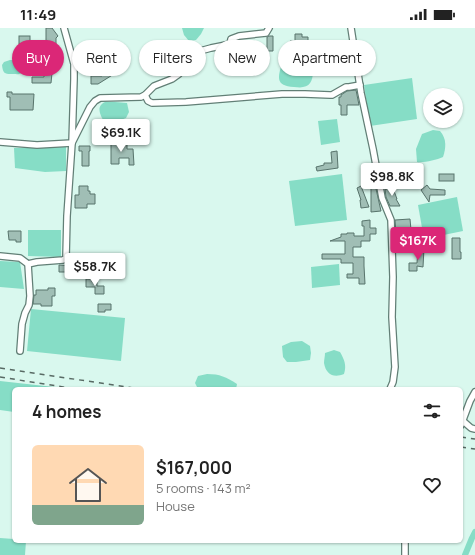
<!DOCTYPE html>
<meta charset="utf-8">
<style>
:root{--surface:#fff;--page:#f2f2f2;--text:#222;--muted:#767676;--accent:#db2777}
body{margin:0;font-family:Manrope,sans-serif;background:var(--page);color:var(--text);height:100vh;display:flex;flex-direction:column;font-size:15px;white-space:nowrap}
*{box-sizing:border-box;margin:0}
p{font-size:13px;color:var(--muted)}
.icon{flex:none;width:22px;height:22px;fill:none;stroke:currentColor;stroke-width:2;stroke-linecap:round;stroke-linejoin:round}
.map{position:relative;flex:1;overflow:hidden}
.details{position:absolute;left:12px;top:359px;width:451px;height:156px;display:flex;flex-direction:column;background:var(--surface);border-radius:6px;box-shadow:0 1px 3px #0004}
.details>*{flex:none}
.top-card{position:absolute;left:12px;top:12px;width:451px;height:36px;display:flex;gap:8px}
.tools{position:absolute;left:423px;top:60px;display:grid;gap:8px}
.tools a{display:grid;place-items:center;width:40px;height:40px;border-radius:50%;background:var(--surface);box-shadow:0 1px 3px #0004;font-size:20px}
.price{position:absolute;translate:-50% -34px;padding:0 9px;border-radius:4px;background:#fff;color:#222;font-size:13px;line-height:26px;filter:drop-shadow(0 1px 2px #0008)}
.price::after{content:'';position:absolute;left:50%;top:24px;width:12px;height:9px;margin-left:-6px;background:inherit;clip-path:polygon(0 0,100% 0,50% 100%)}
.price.current{background:var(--accent);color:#fff}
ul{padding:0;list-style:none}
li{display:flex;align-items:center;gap:12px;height:100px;padding:0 20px}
li span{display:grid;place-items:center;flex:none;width:112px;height:80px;border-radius:6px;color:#555}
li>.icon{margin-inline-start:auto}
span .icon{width:48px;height:48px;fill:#fffc;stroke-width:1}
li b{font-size:17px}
h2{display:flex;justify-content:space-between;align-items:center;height:48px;padding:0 20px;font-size:17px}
.chip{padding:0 14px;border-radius:18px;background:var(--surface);box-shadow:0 1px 3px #0004;font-size:14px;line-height:36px}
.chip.current{background:var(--accent);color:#fff}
.status{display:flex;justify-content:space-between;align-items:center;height:28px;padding:0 20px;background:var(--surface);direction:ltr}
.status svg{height:11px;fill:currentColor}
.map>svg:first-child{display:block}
</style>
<div class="status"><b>11:49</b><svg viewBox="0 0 49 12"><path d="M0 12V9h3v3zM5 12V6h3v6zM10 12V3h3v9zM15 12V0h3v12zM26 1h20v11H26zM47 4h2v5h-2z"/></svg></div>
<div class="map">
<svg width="475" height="527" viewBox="0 0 475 527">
<rect width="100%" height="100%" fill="#d9f8ee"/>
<g fill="#86ddc6">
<polygon points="182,0 204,0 201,6 196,12 189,13 184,7"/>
<path d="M 10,32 L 15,32 L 20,34 L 22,42 L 22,45 C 16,47 20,46 14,46 C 6,46 3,47 2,37 L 4,34 Z"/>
<path d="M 295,33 L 303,34 L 313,42 C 313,49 312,58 303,59 C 300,60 297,59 294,59 C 275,58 278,49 282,35 Z"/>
<polygon points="412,50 417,91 370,98 364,57"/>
<path d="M 105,74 L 115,74 L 127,75 L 129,84 L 126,90 L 113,95 L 103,92 C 100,86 96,78 105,74 Z"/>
<polygon points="337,91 340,114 321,117 318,93"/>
<path d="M 433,102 L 440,103 C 447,111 446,120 443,129 C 436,132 424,135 417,134 L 416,121 L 422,106 Z"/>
<polygon points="66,119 66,143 45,144 15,140 14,120"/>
<polygon points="342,146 347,192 295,198 289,153"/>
<polygon points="457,169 463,203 424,211 418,177"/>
<polygon points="28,202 61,202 61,229 28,228"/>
<polygon points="0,233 20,234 24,261 0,259"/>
<polygon points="339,236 340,257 312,260 311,239"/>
<polygon points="31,281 125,290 121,333 27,323"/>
<polygon points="302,313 310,318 311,325 310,332 296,334 287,334 283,329 282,318 291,314"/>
<path d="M 334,322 L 340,324 C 344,331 347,337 344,346 C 334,350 326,347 324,335 C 324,332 325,328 325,325 Z"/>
<path d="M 207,346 C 220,346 226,349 237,356 L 236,361 L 198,361 L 195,355 L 198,348 Z"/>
<polygon points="0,353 54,359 54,361 14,361 14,384 0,382"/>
<polygon points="0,510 14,511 14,513 26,513 25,527 0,527"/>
</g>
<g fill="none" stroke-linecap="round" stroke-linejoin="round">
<polyline stroke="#86ddc6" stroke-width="6" points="465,527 472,510 475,504"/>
</g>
<g fill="#a0beb5" stroke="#58746c">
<polygon points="46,0 52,0 58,8 56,10 56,17 48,17 48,13 46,13"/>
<polygon points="295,6 302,6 302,9 308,9 308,13 321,13 321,19 299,19 299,17 290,17 290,13 295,13"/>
<rect x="19" y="8" width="11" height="8"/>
<polygon points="269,8 273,8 273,23 267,23 267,9"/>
<polygon points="322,18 327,18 327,23 334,23 334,36 344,36 344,42 326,42 327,26 322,26"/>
<polygon points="102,33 123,33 123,39 109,39 114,46 98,56 91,56 91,48 102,48"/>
<polygon points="44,45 52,45 51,55 32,55 32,49 44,49"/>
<polygon points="356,62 359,77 347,77 347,87 341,87 341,77 339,77 339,69 341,69 341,67 347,63"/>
<polygon points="7,64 12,64 12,66 34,66 33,82 10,82 10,69 7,69"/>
<polygon points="111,115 127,115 127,121 133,121 134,137 129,137 129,130 119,130 119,136 111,136"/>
<polygon points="79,118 90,118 90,123 89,123 89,138 82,138 82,123 79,123"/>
<polygon points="337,123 338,140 317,143 316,139 324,137 324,135 332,135 331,124"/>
<rect x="439" y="146" width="15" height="7"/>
<polygon points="371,152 374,152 381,183 371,184"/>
<polygon points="427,157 430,161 445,162 445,167 430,167 429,174 421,162"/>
<polygon points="79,158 88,158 88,163 90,163 90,166 95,166 95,176 87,176 87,180 75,180 75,167 79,167"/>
<polygon points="361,158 369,179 361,180 360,172 361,172 357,160"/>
<polygon points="390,158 395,162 394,163 397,171 396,171 400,178 390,178 386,169 385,161 387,161"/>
<polygon points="410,191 411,202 396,204 395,192"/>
<polygon points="370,192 370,200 376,200 376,206 370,206 370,213 361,213 361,219 353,219 353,229 364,229 364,238 365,256 359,256 359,250 347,250 347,246 353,246 353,235 341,235 341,231 322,231 322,226 345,226 345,213 330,213 341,209 341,206 347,206 347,205 354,205 354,208 364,208 364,198 362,198 362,193"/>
<polygon points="8,203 21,203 21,214 16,214 16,212 9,212"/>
<polygon points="452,210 460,210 460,224 461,224 461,231 452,231"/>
<polygon points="418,220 424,220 423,239 417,238 417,243 409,243 409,235 417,235"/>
<polygon points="59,237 73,238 73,244 59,244"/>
<polygon points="86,251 92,251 92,254 97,254 97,258 104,258 104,266 95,266 95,259 86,259"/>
<polygon points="48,260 55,260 55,268 52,268 52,278 41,278 41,276 33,276 34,267 36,267 36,262 48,262"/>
<polygon points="98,276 111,276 111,282 105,282 105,284 98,284"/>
</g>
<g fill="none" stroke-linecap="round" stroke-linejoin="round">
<g stroke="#627f76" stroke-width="8">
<g id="street">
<polyline points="351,0 361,65 373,121 382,170 391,192 393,249 392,289 395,339 393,354 390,361"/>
<polyline points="145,67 148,73 152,75 186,74 282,66 305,66 330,67 332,67 346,59 349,59 360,57"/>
<polyline points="0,114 37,117 72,115 90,79 95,73 100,70 141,69 145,67 154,58 172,51 179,46 189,26 211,20 221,18 230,16 231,11 239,8 266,5 269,0"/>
<polyline points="0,228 20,230 28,236 30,268 29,277 25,285 22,296 20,323"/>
<polyline points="28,236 37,234 63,232 66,230 67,188 72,115 74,51 74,36 64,0"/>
<polyline points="463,393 471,400 475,401"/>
<polyline points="461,397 470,373 475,364"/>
<polyline points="405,527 405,513"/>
</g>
</g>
<use href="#street" stroke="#fff" stroke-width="5.5"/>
<g stroke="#586a64" stroke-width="1.5" stroke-dasharray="5 5" stroke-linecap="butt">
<polyline points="0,340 140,361"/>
<polyline points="0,349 76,361"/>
<polyline points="461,409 475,411"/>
<polyline points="461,419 475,421"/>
</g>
</g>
</svg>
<div class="tools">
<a><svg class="icon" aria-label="layers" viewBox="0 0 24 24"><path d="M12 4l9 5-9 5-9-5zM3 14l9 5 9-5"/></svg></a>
</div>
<b class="price" style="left:121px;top:125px">$69.1K</b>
<b class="price" style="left:392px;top:169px">$98.8K</b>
<b class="price current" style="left:418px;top:233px">$167K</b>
<b class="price" style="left:95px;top:259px">$58.7K</b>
<div class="top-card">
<a class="chip current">Buy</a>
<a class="chip">Rent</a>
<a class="chip">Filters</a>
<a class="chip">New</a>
<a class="chip">Apartment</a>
</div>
<section class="details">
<h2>4 homes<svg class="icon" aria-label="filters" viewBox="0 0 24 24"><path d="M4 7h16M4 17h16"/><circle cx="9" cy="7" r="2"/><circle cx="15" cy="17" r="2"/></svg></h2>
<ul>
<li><span style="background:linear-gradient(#ffd9b3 75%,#7fa58c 0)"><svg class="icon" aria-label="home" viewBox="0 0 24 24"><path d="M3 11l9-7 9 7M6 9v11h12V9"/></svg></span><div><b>$167,000</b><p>5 rooms · 143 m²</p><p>House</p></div><svg class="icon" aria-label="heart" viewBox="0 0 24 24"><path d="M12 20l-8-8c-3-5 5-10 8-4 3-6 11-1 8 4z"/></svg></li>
</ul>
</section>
</div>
